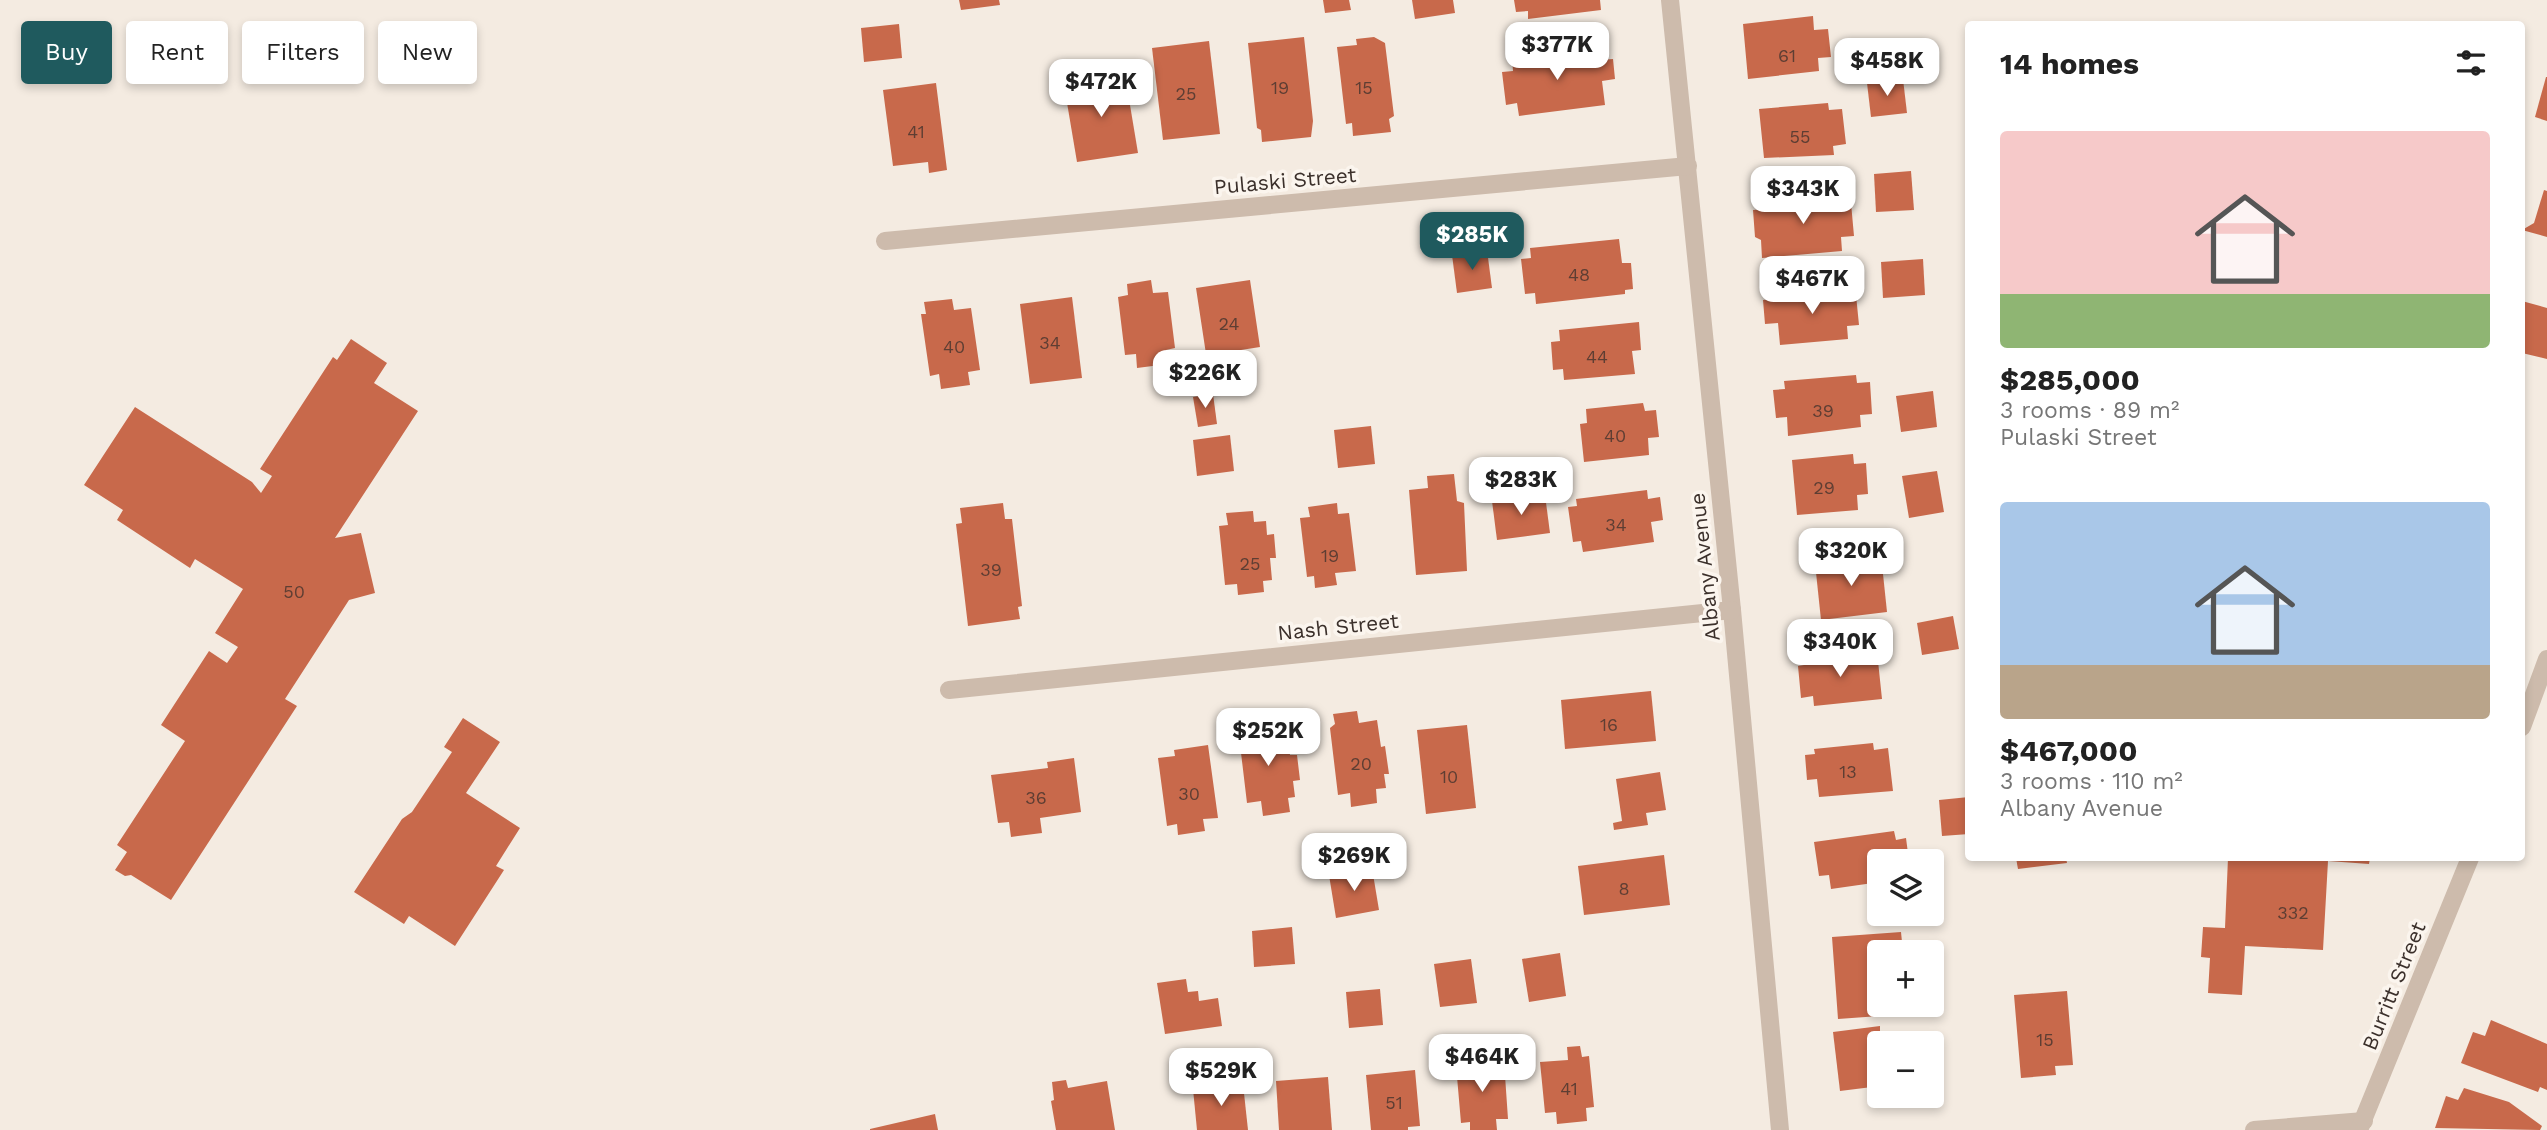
<!DOCTYPE html>
<meta charset="utf-8">
<style>
:root{--surface:#fff;--page:#f2f2f2;--text:#222;--muted:#767676;--accent:#1f5a5e}
body{margin:0;font-family:"Work Sans",sans-serif;background:var(--page);color:var(--text);height:100vh;display:flex;flex-direction:column;font-size:26px;white-space:nowrap}
*{box-sizing:border-box;margin:0}
p{font-size:23px;color:var(--muted)}
.icon{flex:none;width:38px;height:38px;fill:none;stroke:currentColor;stroke-width:2;stroke-linecap:round;stroke-linejoin:round}
.map{position:relative;flex:1;overflow:hidden}
.panel{position:absolute;left:1965px;top:21px;width:560px;height:840px;display:flex;flex-direction:column;background:var(--surface);border-radius:7px;box-shadow:0 4px 10px #0003}
.panel>*{flex:none}
.banner{position:absolute;left:21px;top:21px;width:665px;height:63px;display:flex;gap:14px}
.tools{position:absolute;left:1867px;top:849px;display:grid;gap:14px}
.tools a{display:grid;place-items:center;width:77px;height:77px;border-radius:7px;background:var(--surface);box-shadow:0 4px 10px #0003;font-size:35px}
.price{position:absolute;translate:-50% -60px;padding:0 16px;border-radius:14px;background:#fff;color:#222;font-size:23px;line-height:46px;filter:drop-shadow(0 2px 4px #0008)}
.price::after{content:'';position:absolute;left:50%;top:42px;width:21px;height:16px;margin-left:-10px;background:inherit;clip-path:polygon(0 0,100% 0,50% 100%)}
.price.selected{background:var(--accent);color:#fff}
ul{padding:0;list-style:none}
li{display:grid;align-content:center;gap:14px;height:371px;padding:0 35px}
li span{display:grid;place-items:center;height:217px;border-radius:7px;color:#555}
li>.icon{margin-inline-start:auto}
span .icon{width:126px;height:126px;fill:#fffc;stroke-width:1}
li b{font-size:30px}
h2{display:flex;justify-content:space-between;align-items:center;height:84px;padding:0 35px;font-size:30px}
.pill{padding:0 24px;border-radius:7px;background:var(--surface);box-shadow:0 4px 10px #0003;font-size:24px;line-height:63px}
.pill.selected{background:var(--accent);color:#fff}
.map>svg:first-child{display:block}
</style>
<div class="map">
<svg width="2547" height="1130" viewBox="0 0 2547 1130">
<rect width="100%" height="100%" fill="#f4ebe1"/>
<g fill="#c8694b">
<polygon points="959,0 999,0 1000,5 961,10"/>
<polygon points="1323,0 1349,0 1351,10 1325,13"/>
<polygon points="1412,0 1453,0 1455,13 1415,19"/>
<polygon points="1514,0 1600,0 1601,10 1528,19 1528,11 1516,12"/>
<polygon points="1813,16 1814,30 1828,29 1831,57 1818,58 1819,71 1748,79 1743,24"/>
<polygon points="899,24 902,58 864,62 861,28"/>
<polygon points="1304,37 1313,121 1311,137 1262,142 1261,130 1257,128 1248,43"/>
<polygon points="1374,37 1385,43 1394,116 1389,119 1391,132 1353,136 1352,123 1346,124 1337,47 1357,45 1356,39"/>
<polygon points="1209,41 1220,134 1163,140 1152,48"/>
<polygon points="1599,49 1600,60 1613,59 1615,79 1602,81 1605,105 1519,116 1517,103 1506,105 1502,72 1513,71 1512,58"/>
<polygon points="1125,75 1138,153 1077,162 1064,85"/>
<polygon points="2546,77 2547,77 2547,121 2535,117"/>
<polygon points="1903,79 1907,113 1871,117 1867,83"/>
<polygon points="936,83 947,170 929,173 928,162 893,166 883,90"/>
<polygon points="1828,103 1829,110 1842,109 1846,144 1833,146 1834,155 1764,158 1759,109"/>
<polygon points="1911,171 1914,210 1876,212 1874,174"/>
<polygon points="2544,190 2547,191 2547,237 2522,230 2534,223"/>
<polygon points="1838,196 1838,204 1851,203 1854,236 1841,237 1842,251 1762,258 1761,240 1755,237 1753,210 1766,209 1766,201"/>
<polygon points="1619,239 1622,263 1631,263 1633,289 1625,290 1625,294 1536,304 1535,293 1525,294 1521,259 1531,258 1530,248"/>
<polygon points="1487,250 1492,288 1457,293 1452,255"/>
<polygon points="1923,259 1925,295 1883,298 1881,262"/>
<polygon points="1151,280 1153,293 1168,292 1175,348 1166,350 1168,364 1137,368 1136,354 1125,355 1118,297 1128,295 1127,284"/>
<polygon points="1250,280 1260,347 1241,350 1243,363 1212,367 1210,354 1206,354 1196,288"/>
<polygon points="1844,288 1845,296 1856,295 1859,325 1847,326 1848,339 1780,345 1778,323 1765,324 1763,300 1776,299 1776,294"/>
<polygon points="1072,297 1082,378 1030,384 1020,304"/>
<polygon points="952,299 954,310 971,308 980,370 968,372 970,385 941,389 939,374 930,376 921,314 926,314 924,302"/>
<polygon points="2522,301 2547,308 2547,359 2522,353"/>
<polygon points="1639,322 1641,350 1632,351 1635,374 1564,380 1563,369 1553,370 1551,342 1560,341 1559,330"/>
<polygon points="351,339 387,363 374,383 418,411 335,538 361,533 375,593 349,600 285,699 297,706 171,900 131,875 125,876 115,870 127,852 117,845 185,741 161,725 209,651 227,663 238,647 215,633 243,589 195,559 190,568 117,520 123,510 84,485 135,407 252,482 261,493 272,476 260,469 333,357 337,360"/>
<polygon points="1856,375 1857,383 1870,382 1872,414 1860,415 1861,427 1788,436 1787,417 1776,418 1773,390 1785,389 1784,381"/>
<polygon points="1933,391 1937,427 1901,432 1896,396"/>
<polygon points="1213,394 1217,424 1198,427 1193,397"/>
<polygon points="1643,403 1645,411 1656,410 1659,437 1648,438 1649,455 1584,462 1580,424 1587,423 1586,409"/>
<polygon points="1371,426 1375,464 1338,468 1334,430"/>
<polygon points="1230,435 1234,471 1197,476 1193,440"/>
<polygon points="1853,454 1854,464 1866,463 1868,494 1857,495 1858,510 1797,515 1792,460"/>
<polygon points="1937,471 1944,512 1909,518 1902,476"/>
<polygon points="1454,474 1457,501 1464,503 1467,571 1416,575 1409,490 1428,488 1427,476"/>
<polygon points="1647,490 1648,499 1660,497 1663,520 1651,522 1654,542 1583,552 1581,541 1573,542 1568,507 1577,506 1576,499"/>
<polygon points="1545,495 1550,533 1497,540 1492,501"/>
<polygon points="1003,503 1005,519 1012,519 1022,606 1018,607 1020,619 968,626 956,524 962,523 960,508"/>
<polygon points="1337,503 1338,514 1349,513 1356,571 1335,573 1337,585 1315,588 1314,576 1307,577 1300,518 1310,517 1308,507"/>
<polygon points="1253,511 1254,522 1266,521 1267,535 1274,534 1276,558 1270,558 1272,580 1263,581 1264,592 1238,595 1237,584 1225,585 1219,526 1228,525 1226,513"/>
<polygon points="1881,555 1887,612 1821,620 1815,563"/>
<polygon points="1953,616 1959,649 1922,655 1917,623"/>
<polygon points="1867,652 1868,661 1878,661 1882,699 1814,706 1813,696 1801,698 1798,666 1810,664 1809,658"/>
<polygon points="1651,691 1656,741 1565,749 1561,700"/>
<polygon points="1357,711 1359,723 1377,720 1381,747 1385,746 1389,774 1384,774 1386,788 1376,789 1377,803 1351,807 1350,793 1338,795 1330,728 1335,724 1333,714"/>
<polygon points="463,718 500,742 466,793 520,828 496,866 504,870 455,946 409,916 404,924 354,892 402,819 412,812 452,752 444,747"/>
<polygon points="1269,719 1270,733 1287,730 1290,755 1297,755 1300,780 1293,781 1295,797 1288,798 1290,812 1263,816 1261,801 1247,803 1239,736 1248,735 1246,722"/>
<polygon points="1467,725 1476,808 1426,814 1417,730"/>
<polygon points="1873,743 1874,750 1888,748 1893,791 1819,797 1817,779 1807,780 1805,755 1815,754 1814,749"/>
<polygon points="1208,745 1218,818 1203,819 1205,831 1178,835 1177,824 1167,826 1158,758 1175,756 1174,750"/>
<polygon points="1074,758 1081,812 1040,818 1042,833 1011,837 1009,822 998,823 991,775 1048,768 1047,762"/>
<polygon points="1660,772 1666,810 1646,813 1648,825 1614,830 1613,823 1622,821 1616,779"/>
<polygon points="1969,797 1969,834 1942,836 1939,800"/>
<polygon points="1894,831 1896,840 1906,838 1909,861 1880,861 1880,882 1831,889 1829,875 1819,876 1814,842"/>
<polygon points="1664,855 1670,905 1584,915 1578,866"/>
<polygon points="2016,858 2066,858 2067,863 2018,869"/>
<polygon points="2228,858 2370,858 2369,864 2328,861 2323,950 2245,946 2242,995 2208,993 2210,958 2201,957 2203,927 2225,928"/>
<polygon points="1372,868 1379,910 1336,918 1329,875"/>
<polygon points="1292,927 1295,964 1254,967 1252,931"/>
<polygon points="1901,932 1903,952 1880,952 1880,1004 1906,1004 1907,1014 1838,1019 1832,937"/>
<polygon points="1560,953 1566,996 1529,1002 1522,959"/>
<polygon points="1471,959 1477,1003 1440,1007 1434,964"/>
<polygon points="1186,979 1188,992 1198,991 1199,1001 1218,998 1222,1026 1165,1034 1157,983"/>
<polygon points="1380,989 1383,1025 1349,1028 1346,992"/>
<polygon points="2067,991 2073,1065 2055,1066 2056,1075 2021,1078 2014,995"/>
<polygon points="2491,1020 2547,1044 2547,1090 2540,1087 2538,1092 2461,1063 2473,1032 2485,1036"/>
<polygon points="1880,1026 1880,1086 1840,1091 1833,1032"/>
<polygon points="1580,1046 1582,1057 1589,1056 1594,1107 1586,1108 1587,1121 1557,1124 1556,1112 1545,1113 1540,1062 1568,1060 1567,1047"/>
<polygon points="1504,1061 1508,1119 1496,1119 1497,1130 1470,1130 1470,1122 1461,1123 1456,1065"/>
<polygon points="1415,1070 1420,1126 1408,1127 1408,1130 1371,1130 1366,1075"/>
<polygon points="1328,1077 1332,1130 1279,1130 1276,1081"/>
<polygon points="1066,1080 1068,1088 1107,1081 1115,1130 1056,1130 1051,1101 1054,1100 1052,1082"/>
<polygon points="1243,1084 1248,1130 1197,1130 1193,1089"/>
<polygon points="2464,1088 2509,1102 2542,1126 2540,1130 2435,1128 2446,1096 2458,1100"/>
<polygon points="935,1114 938,1130 870,1130 870,1129"/>
</g>
<g fill="none" stroke-linecap="round" stroke-linejoin="round">
<g stroke="#cdbbac" stroke-width="18">
<polyline points="1670,0 1732,610 1780,1130"/>
<polyline points="885,241 1688,166"/>
<polyline points="949,690 1732,610"/>
<polyline points="2254,1130 2364,1121"/>
</g>
<g stroke="#cdbbac" stroke-width="18">
<polyline points="2522,727 2547,659"/>
<polyline points="2359,1130 2470,858"/>
</g>
</g>
<g text-anchor="middle" stroke-width="7" stroke-linejoin="round" paint-order="stroke">
<g font-size="18" fill="#5e3e33">
<text x="1787" y="62">61</text>
<text x="1280" y="94">19</text>
<text x="1364" y="94">15</text>
<text x="1186" y="100">25</text>
<text x="916" y="138">41</text>
<text x="1800" y="143">55</text>
<text x="1579" y="281">48</text>
<text x="1229" y="330">24</text>
<text x="1050" y="349">34</text>
<text x="954" y="353">40</text>
<text x="1597" y="363">44</text>
<text x="1823" y="417">39</text>
<text x="1615" y="442">40</text>
<text x="1824" y="494">29</text>
<text x="1616" y="531">34</text>
<text x="1330" y="562">19</text>
<text x="1250" y="570">25</text>
<text x="991" y="576">39</text>
<text x="294" y="598">50</text>
<text x="1609" y="731">16</text>
<text x="1361" y="770">20</text>
<text x="1848" y="778">13</text>
<text x="1449" y="783">10</text>
<text x="1189" y="800">30</text>
<text x="1036" y="804">36</text>
<text x="1624" y="895">8</text>
<text x="2293" y="919">332</text>
<text x="2045" y="1046">15</text>
<text x="1569" y="1095">41</text>
<text x="1394" y="1109">51</text>
</g>
<g font-size="21" fill="#3b302b" stroke="#fbf5ee">
<text transform="translate(1285 181) rotate(-5)" y="7">Pulaski Street</text>
<text transform="translate(1705 567) rotate(-96)" y="7">Albany Avenue</text>
<text transform="translate(1338 627) rotate(-6)" y="7">Nash Street</text>
<text transform="translate(2394 986) rotate(-68)" y="7">Burritt Street</text>
</g>
</g>
</svg>
<div class="tools">
<a><svg class="icon" aria-label="layers" viewBox="0 0 24 24"><path d="M12 4l9 5-9 5-9-5zM3 14l9 5 9-5"/></svg></a>
<a>+</a>
<a>−</a>
</div>
<b class="price" style="left:1557px;top:82px">$377K</b>
<b class="price" style="left:1887px;top:98px">$458K</b>
<b class="price" style="left:1101px;top:119px">$472K</b>
<b class="price" style="left:1803px;top:226px">$343K</b>
<b class="price selected" style="left:1472px;top:272px">$285K</b>
<b class="price" style="left:1812px;top:316px">$467K</b>
<b class="price" style="left:1205px;top:410px">$226K</b>
<b class="price" style="left:1521px;top:517px">$283K</b>
<b class="price" style="left:1851px;top:588px">$320K</b>
<b class="price" style="left:1840px;top:679px">$340K</b>
<b class="price" style="left:1268px;top:768px">$252K</b>
<b class="price" style="left:1354px;top:893px">$269K</b>
<b class="price" style="left:1482px;top:1094px">$464K</b>
<b class="price" style="left:1221px;top:1108px">$529K</b>
<div class="banner">
<a class="pill selected">Buy</a>
<a class="pill">Rent</a>
<a class="pill">Filters</a>
<a class="pill">New</a>
</div>
<section class="panel">
<h2>14 homes<svg class="icon" aria-label="filters" viewBox="0 0 24 24"><path d="M4 7h16M4 17h16"/><circle cx="9" cy="7" r="2"/><circle cx="15" cy="17" r="2"/></svg></h2>
<ul>
<li><span style="background:linear-gradient(#f6c9c9 75%,#8fb573 0)"><svg class="icon" aria-label="home" viewBox="0 0 24 24"><path d="M3 11l9-7 9 7M6 9v11h12V9"/></svg></span><div><b>$285,000</b><p>3 rooms · 89 m²</p><p>Pulaski Street</p></div></li>
<li><span style="background:linear-gradient(#a9c7e8 75%,#b9a48a 0)"><svg class="icon" aria-label="home" viewBox="0 0 24 24"><path d="M3 11l9-7 9 7M6 9v11h12V9"/></svg></span><div><b>$467,000</b><p>3 rooms · 110 m²</p><p>Albany Avenue</p></div></li>
</ul>
</section>
</div>
